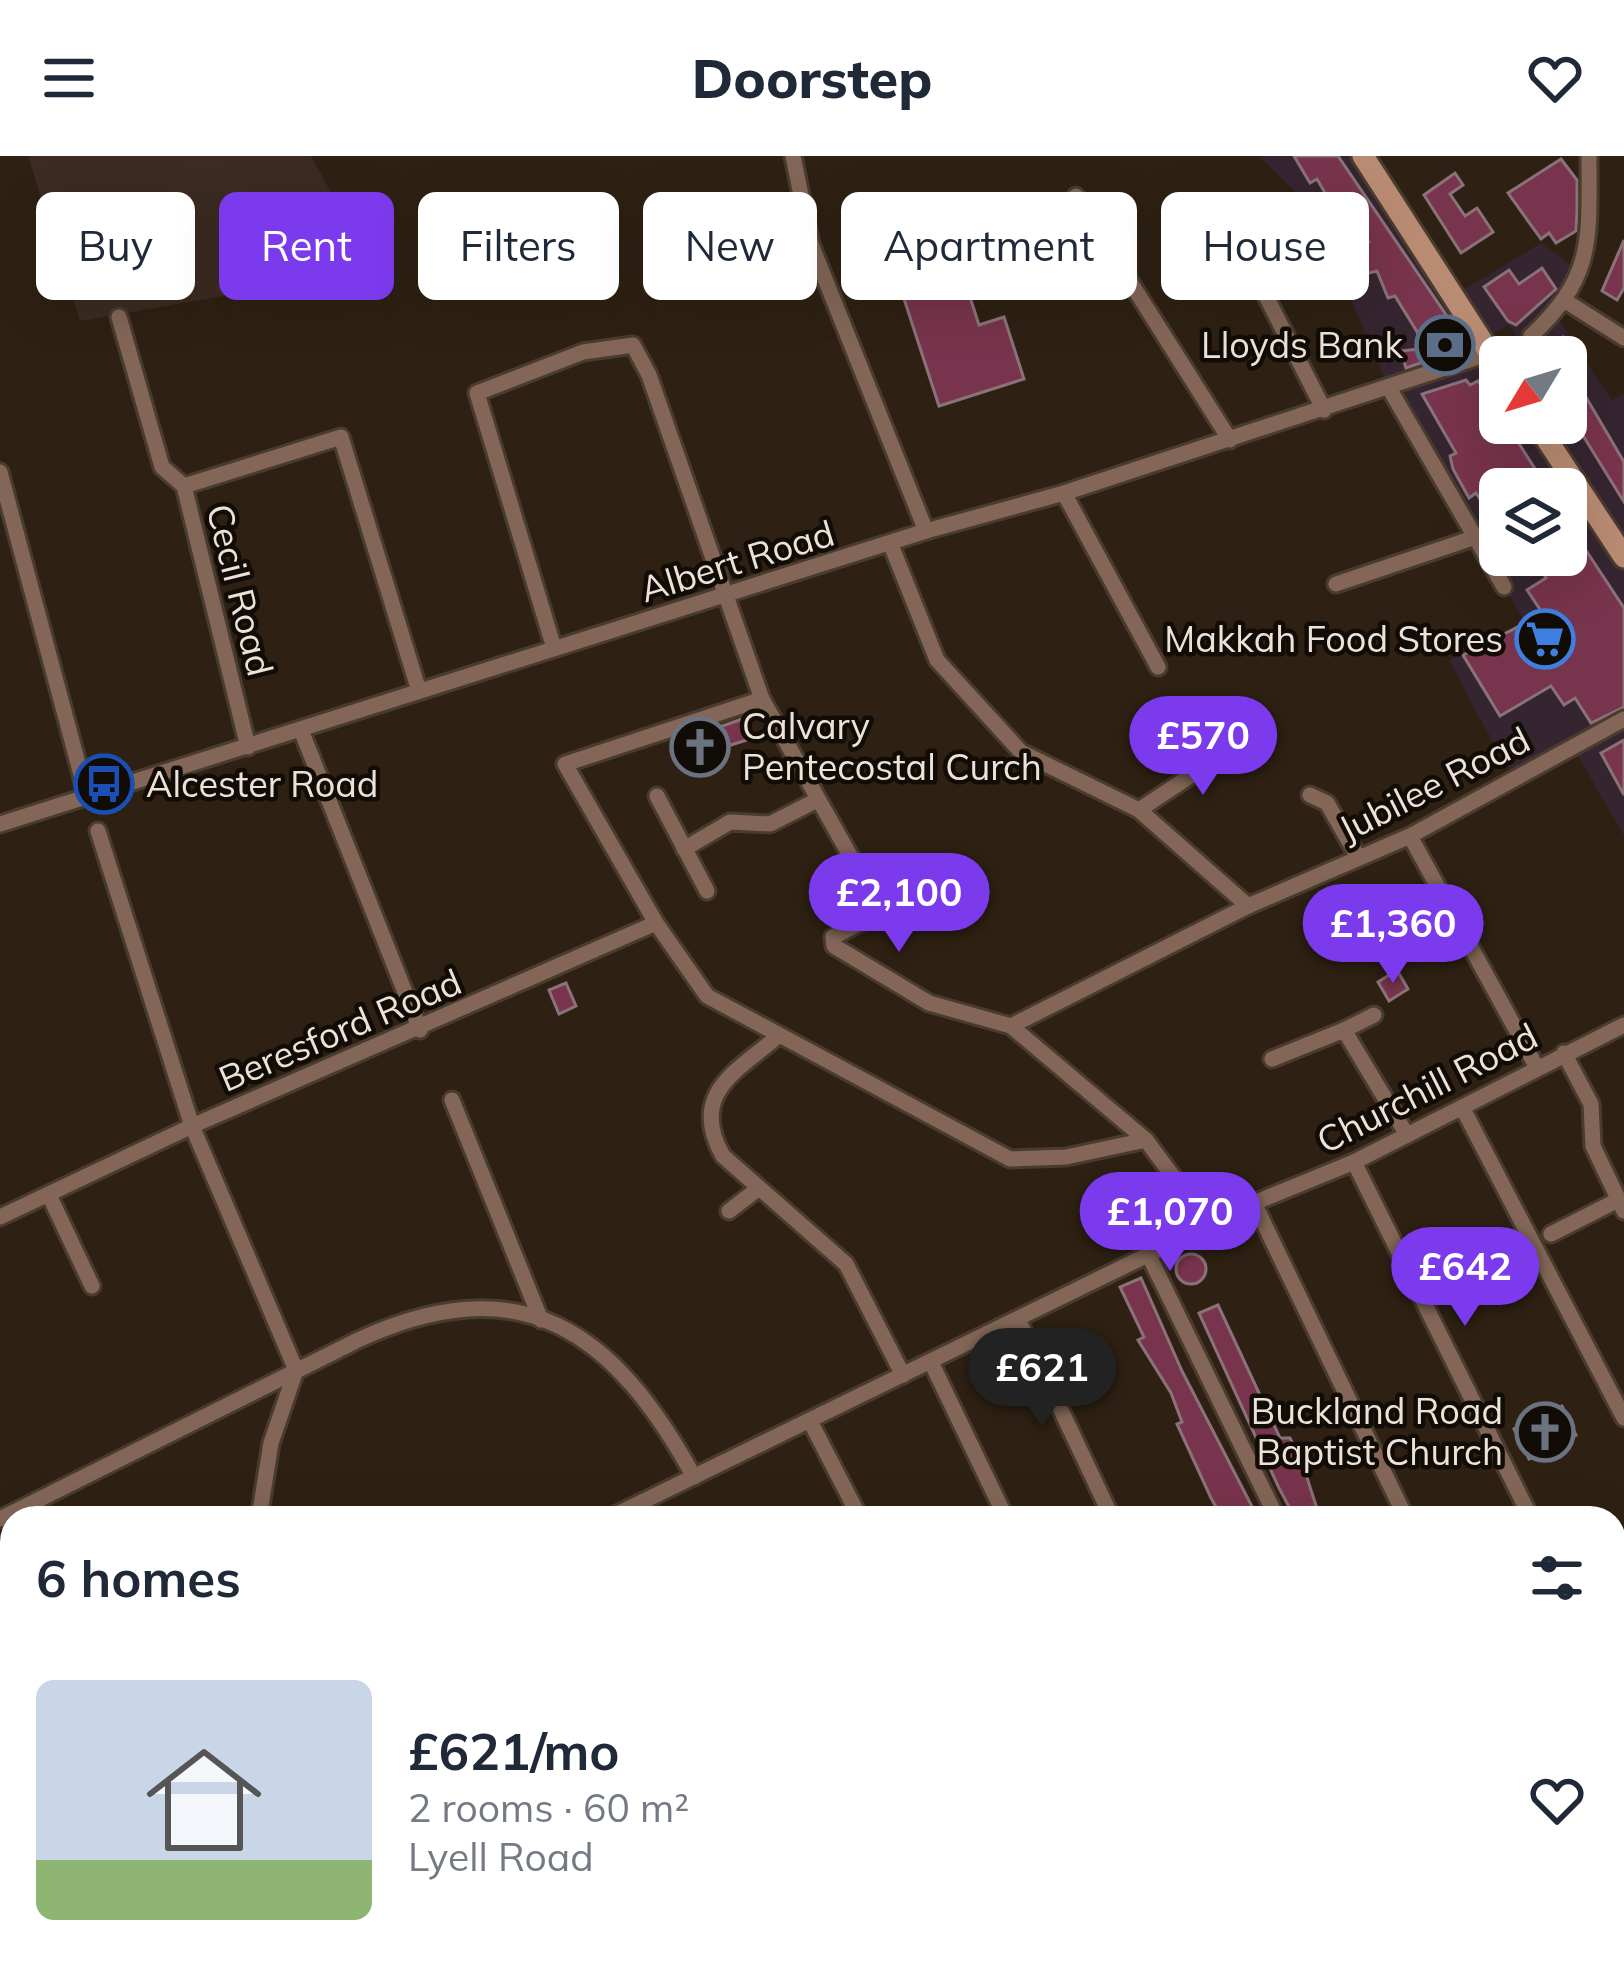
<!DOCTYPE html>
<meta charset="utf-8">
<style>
:root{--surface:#fff;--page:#f2f2f3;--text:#1f2937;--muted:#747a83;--accent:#7c3aed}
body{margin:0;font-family:Mulish,sans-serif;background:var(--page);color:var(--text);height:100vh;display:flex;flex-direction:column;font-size:45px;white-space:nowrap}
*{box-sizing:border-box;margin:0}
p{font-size:39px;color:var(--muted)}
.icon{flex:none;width:66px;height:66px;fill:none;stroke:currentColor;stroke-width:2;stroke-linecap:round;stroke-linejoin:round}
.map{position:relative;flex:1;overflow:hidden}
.sheet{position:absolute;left:0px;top:1350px;width:1626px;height:468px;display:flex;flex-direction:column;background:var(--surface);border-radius:36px 36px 0 0;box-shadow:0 12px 48px #0002}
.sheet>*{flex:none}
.hud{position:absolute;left:36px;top:36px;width:1554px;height:108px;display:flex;gap:24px}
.needle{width:78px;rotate:232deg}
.fabs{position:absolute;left:1479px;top:180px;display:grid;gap:24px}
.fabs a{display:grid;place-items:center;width:108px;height:108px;border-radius:18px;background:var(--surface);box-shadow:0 12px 48px #0002;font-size:60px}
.price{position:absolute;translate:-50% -102px;padding:0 27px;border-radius:42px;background:var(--accent);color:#fff;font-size:39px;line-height:78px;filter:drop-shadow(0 3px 6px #0008)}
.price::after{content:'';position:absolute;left:50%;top:72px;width:36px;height:27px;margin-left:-18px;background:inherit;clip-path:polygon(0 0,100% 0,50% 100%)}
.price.selected{background:#222;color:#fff}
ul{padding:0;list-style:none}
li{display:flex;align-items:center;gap:36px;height:300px;padding:0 36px}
li span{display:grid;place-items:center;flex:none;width:336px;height:240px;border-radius:18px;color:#555}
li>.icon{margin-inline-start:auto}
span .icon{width:144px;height:144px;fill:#fffc;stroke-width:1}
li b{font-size:51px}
h2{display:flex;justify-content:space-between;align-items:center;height:144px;padding:0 36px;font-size:51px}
.pill{padding:0 42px;border-radius:18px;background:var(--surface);box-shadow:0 12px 48px #0002;font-size:42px;line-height:108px}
.pill.selected{background:var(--accent);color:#fff}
header{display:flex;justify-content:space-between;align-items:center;height:156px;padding:0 36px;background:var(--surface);font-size:54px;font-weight:800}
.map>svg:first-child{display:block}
</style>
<header><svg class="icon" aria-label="menu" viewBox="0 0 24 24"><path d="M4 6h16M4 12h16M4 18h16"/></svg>Doorstep<svg class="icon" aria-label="heart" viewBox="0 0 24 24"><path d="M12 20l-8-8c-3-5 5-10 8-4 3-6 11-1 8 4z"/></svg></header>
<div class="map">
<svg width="1624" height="1818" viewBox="0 0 1624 1818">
<rect width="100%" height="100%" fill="#2e2113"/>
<path fill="#352530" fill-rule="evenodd" d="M 1259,0 L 1363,0 L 1453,140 L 1541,87 L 1580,116 L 1555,158 L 1612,244 L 1624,237 L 1624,680 L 1573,591 L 1514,623 L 1478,559 L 1449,504 L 1525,466 L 1389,232 L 1317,64 L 1330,57 L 1311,52 ZM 1508,169 L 1529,196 L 1522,201 L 1566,201 L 1566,267 L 1500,267 L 1500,213 L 1482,185 ZM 1500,333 L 1566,333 L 1566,399 L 1500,399 Z"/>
<polygon fill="#3b2b22" points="28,0 311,0 368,104 384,112 80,165"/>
<g fill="#78344c" stroke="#897278" stroke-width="3">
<polygon points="1294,0 1338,0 1468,191 1406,212 1401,195 1427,192 1395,140 1388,142 1377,115 1349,122 1345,110 1363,104 1355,92 1368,86 1338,72 1349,63 1335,38 1328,42 1317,23 1310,27"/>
<polygon points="1561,3 1577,24 1577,54 1576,75 1556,87 1549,77 1541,83 1508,37"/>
<polygon points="1455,17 1463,29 1450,38 1465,60 1477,52 1493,76 1461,97 1424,39"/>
<polygon points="954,38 971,89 958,93 953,78 919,89 931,126 962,116 979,169 1004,161 1024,223 939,250 878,63"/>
<polygon points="1624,84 1624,132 1617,144 1602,135"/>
<polygon points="1542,112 1556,133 1516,169 1508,165 1484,131 1509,114 1519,128"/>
<polygon points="1563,181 1577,201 1533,201"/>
<polygon points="1566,207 1624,306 1624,346 1566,252"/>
<polygon points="1466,224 1470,229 1478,225 1485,234 1500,259 1500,277 1509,272 1548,333 1500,333 1500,374 1476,337 1469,342 1453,313 1450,300 1456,297 1422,238"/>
<polygon points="1566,364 1624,452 1624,551 1591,567 1575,542 1564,549 1551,530 1500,560 1463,499 1543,458 1527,434 1546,422 1533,399 1566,399"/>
<polygon points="745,562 753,582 709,596 713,604 688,613 674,587"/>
<polygon points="1624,584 1624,639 1601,597"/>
<polygon points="1397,814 1408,833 1389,845 1378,826"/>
<polygon points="566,827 576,850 559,858 549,834"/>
<circle cx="1191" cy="1113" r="15"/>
<polygon points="1141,1122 1182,1215 1258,1362 1222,1362 1211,1342 1177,1268 1182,1266 1171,1237 1138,1184 1144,1181 1120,1131"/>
<polygon points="1218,1149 1280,1282 1290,1282 1302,1306 1320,1362 1295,1362 1279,1332 1199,1157"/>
<polygon points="1562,1250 1576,1279 1529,1303 1514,1273"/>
</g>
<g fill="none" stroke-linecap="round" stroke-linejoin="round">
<g stroke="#493c2f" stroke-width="21">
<g id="street">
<polyline points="793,0 811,88 926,375"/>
<polyline points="1076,40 1230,284"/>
<polyline points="1220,50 1324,254"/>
<polyline points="1567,146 1624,182"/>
<polyline points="119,161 162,311 184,330 248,591"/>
<path d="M 1531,180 C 1595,120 1589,83 1589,0"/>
<polyline points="1389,232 1504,431"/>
<polyline points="0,316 87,641"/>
<polyline points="184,330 341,281 419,535"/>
<polyline points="1064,337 1158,511"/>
<polyline points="891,389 937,504 1021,596 1139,654 1248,750"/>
<polyline points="1336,428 1473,382"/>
<polyline points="554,492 477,237 583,196 633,189 649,219 762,543 879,751 877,758 833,781 834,790 929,847 1011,870 1146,984 1209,1069"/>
<polyline points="762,543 565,608 656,767 707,840 1010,1003 1066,1001 1146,984"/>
<polyline points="301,574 420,874"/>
<polyline points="1310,639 1327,647 1358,701"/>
<polyline points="657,640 707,735"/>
<polyline points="1139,654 1240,587"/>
<polyline points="0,668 926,375 1064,337 1490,197"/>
<polyline points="98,675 192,970 296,1214 271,1287 259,1362"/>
<polyline points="1410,680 1536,910"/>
<polyline points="684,693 730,666 770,668 817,644"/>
<polyline points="1011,870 1248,750 1410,680 1624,563"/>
<polyline points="1344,874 1374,859"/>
<path d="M 779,879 C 740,914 687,936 723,1000 L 846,1108 L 903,1219"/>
<polyline points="1564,897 1591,948 1593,990 1624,1055"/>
<polyline points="1272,903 1344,874 1407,979"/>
<polyline points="452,944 541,1164"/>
<polyline points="1463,953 1624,1262"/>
<polyline points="1354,1006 1531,1362"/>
<polyline points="49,1039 92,1130"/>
<polyline points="1254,1047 1406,1362"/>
<polyline points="729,1055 759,1032"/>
<polyline points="0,1061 192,970 656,767"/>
<polyline points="1551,1078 1618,1044"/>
<polyline points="1149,1100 1277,1362"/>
<polyline points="1018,1163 1112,1362"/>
<polyline points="931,1206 1006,1362"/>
<polyline points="810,1265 860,1362"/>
<polyline points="609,1362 1254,1047 1354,1006 1624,869"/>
<path d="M 0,1363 L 358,1184 C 522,1108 615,1176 694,1321"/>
<polyline points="1614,1459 1624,1454"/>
<polyline points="1614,1641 1624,1661"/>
<polyline points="0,1658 12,1652"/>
<polyline points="1614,1684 1624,1678"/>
<polyline points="332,1806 336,1818"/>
<polyline points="838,1806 844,1818"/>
<polyline points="1377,1806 1383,1818"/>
<polyline points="272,1818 299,1806"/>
<polyline points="882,1818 907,1806"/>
</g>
</g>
<g stroke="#493c2f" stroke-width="27">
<g id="secondary">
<polyline points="1363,0 1500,213"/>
<polyline points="1536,267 1624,401"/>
</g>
</g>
<use href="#street" stroke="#836657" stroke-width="15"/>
<use href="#secondary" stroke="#ba8b73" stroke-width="21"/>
</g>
<defs>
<g id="bank-ring" transform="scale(3)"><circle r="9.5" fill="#120c06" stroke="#5c6f8a" stroke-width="1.5"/><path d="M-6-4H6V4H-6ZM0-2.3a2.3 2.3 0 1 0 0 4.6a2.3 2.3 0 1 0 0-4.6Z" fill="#5c6f8a"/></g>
<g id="supermarket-ring" transform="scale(3)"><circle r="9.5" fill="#120c06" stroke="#3f7fe0" stroke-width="1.5"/><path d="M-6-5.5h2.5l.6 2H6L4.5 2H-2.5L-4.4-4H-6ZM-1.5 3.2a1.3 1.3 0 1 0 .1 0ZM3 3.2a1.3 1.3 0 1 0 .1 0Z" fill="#3f7fe0"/></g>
<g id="church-ring" transform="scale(3)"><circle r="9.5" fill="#120c06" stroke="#6b7280" stroke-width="1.5"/><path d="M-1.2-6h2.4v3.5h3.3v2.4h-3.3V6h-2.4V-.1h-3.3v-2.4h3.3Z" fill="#6b7280"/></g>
<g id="bus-ring" transform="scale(3)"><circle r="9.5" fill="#120c06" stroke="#1a4fb4" stroke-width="1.5"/><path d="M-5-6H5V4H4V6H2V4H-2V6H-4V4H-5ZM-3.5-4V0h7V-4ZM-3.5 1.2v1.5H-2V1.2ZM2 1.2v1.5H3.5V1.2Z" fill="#1a4fb4"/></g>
</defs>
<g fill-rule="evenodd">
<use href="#bank-ring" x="1445" y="189"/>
<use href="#supermarket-ring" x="1545" y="483"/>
<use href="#church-ring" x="700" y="591"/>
<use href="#bus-ring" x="104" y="628"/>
<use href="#church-ring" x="1545" y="1276"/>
</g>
<g text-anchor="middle" stroke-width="9" stroke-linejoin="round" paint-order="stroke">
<g font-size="36" fill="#ece2da" stroke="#120c06" text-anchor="end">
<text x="1403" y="202">Lloyds Bank</text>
<text x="1503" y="496">Makkah Food Stores</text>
<text x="742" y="583" text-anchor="start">Calvary<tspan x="742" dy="41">Pentecostal Curch</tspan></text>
<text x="146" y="641" text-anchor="start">Alcester Road</text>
<text x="1503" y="1268">Buckland Road<tspan x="1503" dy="41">Baptist Church</tspan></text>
</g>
<g font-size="36" fill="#ece2da" stroke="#120c06">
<text transform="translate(737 405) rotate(-17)" y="13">Albert Road</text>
<text transform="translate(240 434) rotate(76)" y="13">Cecil Road</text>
<text transform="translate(1434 628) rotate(-27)" y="13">Jubilee Road</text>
<text transform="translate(340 874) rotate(-23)" y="13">Beresford Road</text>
<text transform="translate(1427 932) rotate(-27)" y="13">Churchill Road</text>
</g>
</g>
</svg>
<div class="fabs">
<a><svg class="needle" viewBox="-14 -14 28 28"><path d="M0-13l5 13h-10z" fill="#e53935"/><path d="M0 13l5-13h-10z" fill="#747a83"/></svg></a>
<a><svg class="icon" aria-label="layers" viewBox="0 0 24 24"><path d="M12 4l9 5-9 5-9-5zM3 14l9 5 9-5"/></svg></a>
</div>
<b class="price" style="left:1203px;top:642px">£570</b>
<b class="price" style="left:899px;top:799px">£2,100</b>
<b class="price" style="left:1393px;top:830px">£1,360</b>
<b class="price" style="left:1170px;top:1118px">£1,070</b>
<b class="price" style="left:1465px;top:1173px">£642</b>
<b class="price selected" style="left:1042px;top:1274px">£621</b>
<div class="hud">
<a class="pill">Buy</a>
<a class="pill selected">Rent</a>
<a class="pill">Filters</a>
<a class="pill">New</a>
<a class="pill">Apartment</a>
<a class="pill">House</a>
</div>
<section class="sheet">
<h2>6 homes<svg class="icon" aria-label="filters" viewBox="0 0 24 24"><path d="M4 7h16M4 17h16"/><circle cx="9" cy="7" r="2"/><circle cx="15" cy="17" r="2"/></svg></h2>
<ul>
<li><span style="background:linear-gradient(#c9d6e8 75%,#8fb573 0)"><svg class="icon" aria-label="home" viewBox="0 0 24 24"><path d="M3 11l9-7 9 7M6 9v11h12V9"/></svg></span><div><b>£621/mo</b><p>2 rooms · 60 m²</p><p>Lyell Road</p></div><svg class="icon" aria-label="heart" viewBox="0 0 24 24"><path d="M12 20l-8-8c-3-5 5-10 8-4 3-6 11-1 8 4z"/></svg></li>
</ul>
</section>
</div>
